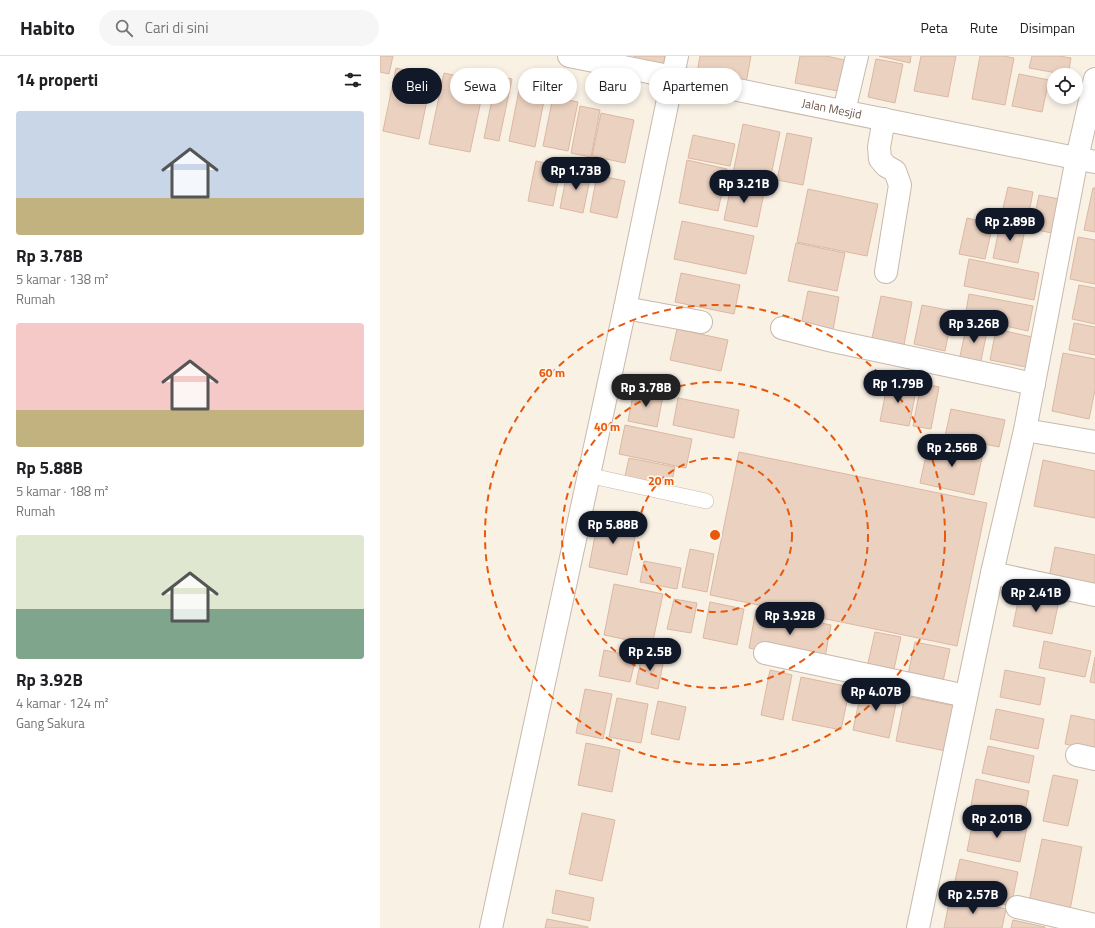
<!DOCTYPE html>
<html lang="id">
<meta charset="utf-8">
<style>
:root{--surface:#fff;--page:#f6f6f6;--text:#202124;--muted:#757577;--line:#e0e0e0;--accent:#111827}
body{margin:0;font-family:"Titillium Web",sans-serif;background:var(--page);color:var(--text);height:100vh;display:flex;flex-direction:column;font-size:15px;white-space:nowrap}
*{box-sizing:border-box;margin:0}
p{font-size:13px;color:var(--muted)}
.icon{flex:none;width:22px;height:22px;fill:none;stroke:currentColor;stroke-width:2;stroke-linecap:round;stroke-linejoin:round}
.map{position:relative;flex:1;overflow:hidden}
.panel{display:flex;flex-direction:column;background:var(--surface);width:380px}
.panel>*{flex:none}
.banner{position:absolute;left:12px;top:12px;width:380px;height:36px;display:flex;gap:8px}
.fabs{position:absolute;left:667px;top:12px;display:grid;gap:8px}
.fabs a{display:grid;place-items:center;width:36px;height:36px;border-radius:50%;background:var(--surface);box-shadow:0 2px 6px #0003;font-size:20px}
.price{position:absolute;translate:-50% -34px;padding:0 9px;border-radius:14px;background:var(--accent);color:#fff;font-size:13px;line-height:26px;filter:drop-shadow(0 1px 2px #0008)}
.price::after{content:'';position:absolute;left:50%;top:24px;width:12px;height:9px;margin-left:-6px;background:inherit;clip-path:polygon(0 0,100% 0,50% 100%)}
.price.current{background:#222;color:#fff}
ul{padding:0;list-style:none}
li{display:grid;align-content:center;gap:8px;height:212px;padding:0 16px}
li span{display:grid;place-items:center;height:124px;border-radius:4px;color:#555}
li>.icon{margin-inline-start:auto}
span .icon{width:72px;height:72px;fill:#fffc;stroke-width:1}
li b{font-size:17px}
h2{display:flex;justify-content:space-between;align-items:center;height:48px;padding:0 16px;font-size:17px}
.chip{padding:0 14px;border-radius:18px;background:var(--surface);box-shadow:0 2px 6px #0003;font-size:14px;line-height:36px}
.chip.current{background:var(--accent);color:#fff}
header{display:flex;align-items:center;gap:24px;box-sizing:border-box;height:56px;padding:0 20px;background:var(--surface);border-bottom:1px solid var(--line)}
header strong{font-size:19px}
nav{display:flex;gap:22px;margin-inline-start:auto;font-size:14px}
.search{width:280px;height:36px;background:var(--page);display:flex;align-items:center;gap:10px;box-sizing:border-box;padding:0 14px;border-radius:22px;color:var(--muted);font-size:15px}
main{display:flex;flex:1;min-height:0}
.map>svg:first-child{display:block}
</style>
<header>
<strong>Habito</strong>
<div class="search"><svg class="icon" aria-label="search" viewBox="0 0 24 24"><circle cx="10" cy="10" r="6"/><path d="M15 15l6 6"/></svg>Cari di sini</div>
<nav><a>Peta</a><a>Rute</a><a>Disimpan</a></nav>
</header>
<main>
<section class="panel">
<h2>14 properti<svg class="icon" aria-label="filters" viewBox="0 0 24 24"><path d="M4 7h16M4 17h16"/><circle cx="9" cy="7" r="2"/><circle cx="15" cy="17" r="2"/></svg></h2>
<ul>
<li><span style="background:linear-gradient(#c9d6e8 70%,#c2b280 0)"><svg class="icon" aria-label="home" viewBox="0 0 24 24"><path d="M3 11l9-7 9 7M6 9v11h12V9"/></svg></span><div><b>Rp 3.78B</b><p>5 kamar · 138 m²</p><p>Rumah</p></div></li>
<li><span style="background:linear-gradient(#f6c9c9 70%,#c2b280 0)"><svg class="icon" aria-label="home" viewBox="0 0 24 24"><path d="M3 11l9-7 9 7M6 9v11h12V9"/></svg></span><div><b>Rp 5.88B</b><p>5 kamar · 188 m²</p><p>Rumah</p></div></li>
<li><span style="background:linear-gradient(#dfe7d0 60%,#7fa58c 0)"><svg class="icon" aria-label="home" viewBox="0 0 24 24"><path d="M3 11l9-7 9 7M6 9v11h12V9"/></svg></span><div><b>Rp 3.92B</b><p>4 kamar · 124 m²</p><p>Gang Sakura</p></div></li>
</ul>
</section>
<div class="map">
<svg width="715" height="872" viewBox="0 0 715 872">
<rect width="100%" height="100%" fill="#f9f1e4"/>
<g fill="#ebd1c0" stroke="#dbb8a2">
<polygon points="0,0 13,0 9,18 0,16"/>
<polygon points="254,0 285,0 283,10 253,4"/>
<polygon points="320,0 371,0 366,27 317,17"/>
<polygon points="420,0 446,0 469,5 463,36 415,27"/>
<polygon points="499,0 531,0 530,7"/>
<polygon points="541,0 576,0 568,41 534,35"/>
<polygon points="600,0 623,0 634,2 625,49 592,43"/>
<polygon points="652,0 679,0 691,2 688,19 649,12"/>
<polygon points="496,3 523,8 515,47 488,41"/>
<polygon points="16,12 52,20 39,83 3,75"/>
<polygon points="64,17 105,26 90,96 49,88"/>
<polygon points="639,18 669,24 662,56 632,50"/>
<polygon points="142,19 168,24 155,91 129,85"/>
<polygon points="117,20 132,23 119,85 104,82"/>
<polygon points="173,41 198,46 188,95 163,90"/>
<polygon points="200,50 220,54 211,101 191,97"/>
<polygon points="221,57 254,64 245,107 212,100"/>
<polygon points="363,68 400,76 389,129 352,122"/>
<polygon points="407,77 432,82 423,129 397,124"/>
<polygon points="313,79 355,88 350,110 308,102"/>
<polygon points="307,104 347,113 338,155 299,147"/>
<polygon points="156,105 181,110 173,150 148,145"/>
<polygon points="188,113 211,118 203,157 180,152"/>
<polygon points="217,119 245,125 237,162 210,156"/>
<polygon points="352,125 385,132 377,171 344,164"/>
<polygon points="628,131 653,136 648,162 622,157"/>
<polygon points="713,132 715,132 715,176 704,174"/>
<polygon points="428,133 498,148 487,200 417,186"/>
<polygon points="659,139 679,143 672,177 652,173"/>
<polygon points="587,162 613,168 605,203 579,198"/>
<polygon points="621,164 646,169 638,207 613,202"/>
<polygon points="302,165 374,180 366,218 294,203"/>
<polygon points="698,181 715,184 715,228 690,223"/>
<polygon points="416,187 465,197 457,235 408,225"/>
<polygon points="589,203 659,217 654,244 584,230"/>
<polygon points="301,217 360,229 354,258 295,246"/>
<polygon points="699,229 715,232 715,268 692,263"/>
<polygon points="428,235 459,241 452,280 420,274"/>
<polygon points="589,238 653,250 648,275 585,261"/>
<polygon points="501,240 532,246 523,294 491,287"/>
<polygon points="542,249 573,255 565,295 534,288"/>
<polygon points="587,267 608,271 600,309 579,305"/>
<polygon points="694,267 715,271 715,299 689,294"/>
<polygon points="297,273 348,284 341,315 290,304"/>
<polygon points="616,273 652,281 646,311 610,304"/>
<polygon points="683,297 715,303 715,334 709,363 672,355"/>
<polygon points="508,325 537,330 529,370 500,365"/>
<polygon points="541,327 559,331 551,373 533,370"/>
<polygon points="254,334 283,340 277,371 248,365"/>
<polygon points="298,342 359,354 354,382 293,369"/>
<polygon points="571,353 625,364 619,391 565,380"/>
<polygon points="245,369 312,383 306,412 239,398"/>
<polygon points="549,386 603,397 594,439 540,427"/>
<polygon points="359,396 607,447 577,590 330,539"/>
<polygon points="249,402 295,411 290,434 244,425"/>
<polygon points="663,404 715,415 715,462 654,450"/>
<polygon points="219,459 258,467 247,519 209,511"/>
<polygon points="675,491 715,499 715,531 669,522"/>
<polygon points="310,493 334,498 327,536 302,531"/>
<polygon points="264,505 301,512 297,533 260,526"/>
<polygon points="234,528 283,538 272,589 224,579"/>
<polygon points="640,536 679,544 672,578 633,570"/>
<polygon points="294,543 317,547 311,577 287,573"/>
<polygon points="330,546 364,553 357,589 323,582"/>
<polygon points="376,554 451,569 444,607 369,592"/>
<polygon points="495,576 521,581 512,622 486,616"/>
<polygon points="664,585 711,595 705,621 659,612"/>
<polygon points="535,586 570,593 562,630 527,623"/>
<polygon points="224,594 256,601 250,626 219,620"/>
<polygon points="262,598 284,603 278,633 256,628"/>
<polygon points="715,601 715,627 710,626"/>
<polygon points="390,614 412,619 403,664 381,659"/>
<polygon points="625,614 665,622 660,649 620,641"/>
<polygon points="421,621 470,631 461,674 412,664"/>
<polygon points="482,631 518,638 509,682 473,674"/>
<polygon points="205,633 232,638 223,683 196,677"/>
<polygon points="525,640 575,650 566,695 516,685"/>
<polygon points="237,642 268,648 261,687 229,681"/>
<polygon points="278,645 306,651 299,684 271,678"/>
<polygon points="616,653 664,663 658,693 610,683"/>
<polygon points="691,659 715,664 715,694 685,688"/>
<polygon points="206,687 240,694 232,736 198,729"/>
<polygon points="608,690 654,700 649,727 602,717"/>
<polygon points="673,719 698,724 688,770 663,765"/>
<polygon points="596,723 649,735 643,765 590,755"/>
<polygon points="202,757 235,764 222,825 189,818"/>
<polygon points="594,760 647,771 640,806 587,795"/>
<polygon points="662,783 702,791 690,854 649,846"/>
<polygon points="580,803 638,816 631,850 572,838"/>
<polygon points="176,834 214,842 210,865 172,857"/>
<polygon points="570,841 626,853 622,872 564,872"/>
<polygon points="167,863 208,871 208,872 165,872"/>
<polygon points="633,864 665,871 665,872 631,872"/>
</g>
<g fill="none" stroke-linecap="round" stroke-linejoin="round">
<g stroke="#c8b9ac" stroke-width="16">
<polyline id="lane" points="207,419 326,445"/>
</g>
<g stroke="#c8b9ac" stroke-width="24">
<g id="street">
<path id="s1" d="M 189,0 L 715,106"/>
<polyline points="464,55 477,0"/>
<polyline points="504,63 499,91 500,103 506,110 515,115 520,129 506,216"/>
<polyline points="245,252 321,266"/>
<polyline points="402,272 453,285 654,328"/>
<polyline points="645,374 715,386"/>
<polyline points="612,517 715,539"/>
<polyline points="385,597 586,640"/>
<polyline points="697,699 715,703"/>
<polyline points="637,851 715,869"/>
<polyline points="111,872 245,252 297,0"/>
<polyline points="538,872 612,517 645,374 697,102 715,23"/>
</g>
</g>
<use href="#lane" stroke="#fff" stroke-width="15"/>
<use href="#street" stroke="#fff" stroke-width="22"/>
</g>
<g fill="none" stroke="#e8590c" stroke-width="2" stroke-dasharray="7 5">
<circle cx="335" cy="479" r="77"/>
<circle cx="335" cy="479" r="153"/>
<circle cx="335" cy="479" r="230"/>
</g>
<g text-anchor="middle" stroke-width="3.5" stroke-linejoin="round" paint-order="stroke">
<g font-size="12" fill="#6e594d" stroke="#fcf5ea">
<text dy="4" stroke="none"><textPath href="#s1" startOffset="268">Jalan Mesjid</textPath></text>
</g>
</g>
<circle cx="335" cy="479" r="6" fill="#e8590c" stroke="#fcf5ea" stroke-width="2"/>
<g font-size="12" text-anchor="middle" font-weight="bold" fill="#e8590c" stroke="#fcf5ea" stroke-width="3.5" stroke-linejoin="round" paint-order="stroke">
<text x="172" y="321">60 m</text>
<text x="227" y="375">40 m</text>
<text x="281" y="429">20 m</text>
</g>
</svg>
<div class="fabs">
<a><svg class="icon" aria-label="locate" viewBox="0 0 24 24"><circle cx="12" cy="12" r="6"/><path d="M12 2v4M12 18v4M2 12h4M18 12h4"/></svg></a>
</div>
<b class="price" style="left:196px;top:135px">Rp 1.73B</b>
<b class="price" style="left:364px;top:148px">Rp 3.21B</b>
<b class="price" style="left:630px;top:186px">Rp 2.89B</b>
<b class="price" style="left:594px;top:288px">Rp 3.26B</b>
<b class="price" style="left:518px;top:348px">Rp 1.79B</b>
<b class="price current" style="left:266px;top:352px">Rp 3.78B</b>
<b class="price" style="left:572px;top:412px">Rp 2.56B</b>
<b class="price" style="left:233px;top:489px">Rp 5.88B</b>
<b class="price" style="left:656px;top:557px">Rp 2.41B</b>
<b class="price" style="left:410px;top:580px">Rp 3.92B</b>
<b class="price" style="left:270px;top:616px">Rp 2.5B</b>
<b class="price" style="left:496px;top:656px">Rp 4.07B</b>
<b class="price" style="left:617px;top:783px">Rp 2.01B</b>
<b class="price" style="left:593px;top:859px">Rp 2.57B</b>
<div class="banner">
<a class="chip current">Beli</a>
<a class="chip">Sewa</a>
<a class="chip">Filter</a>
<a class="chip">Baru</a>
<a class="chip">Apartemen</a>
</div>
</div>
</main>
